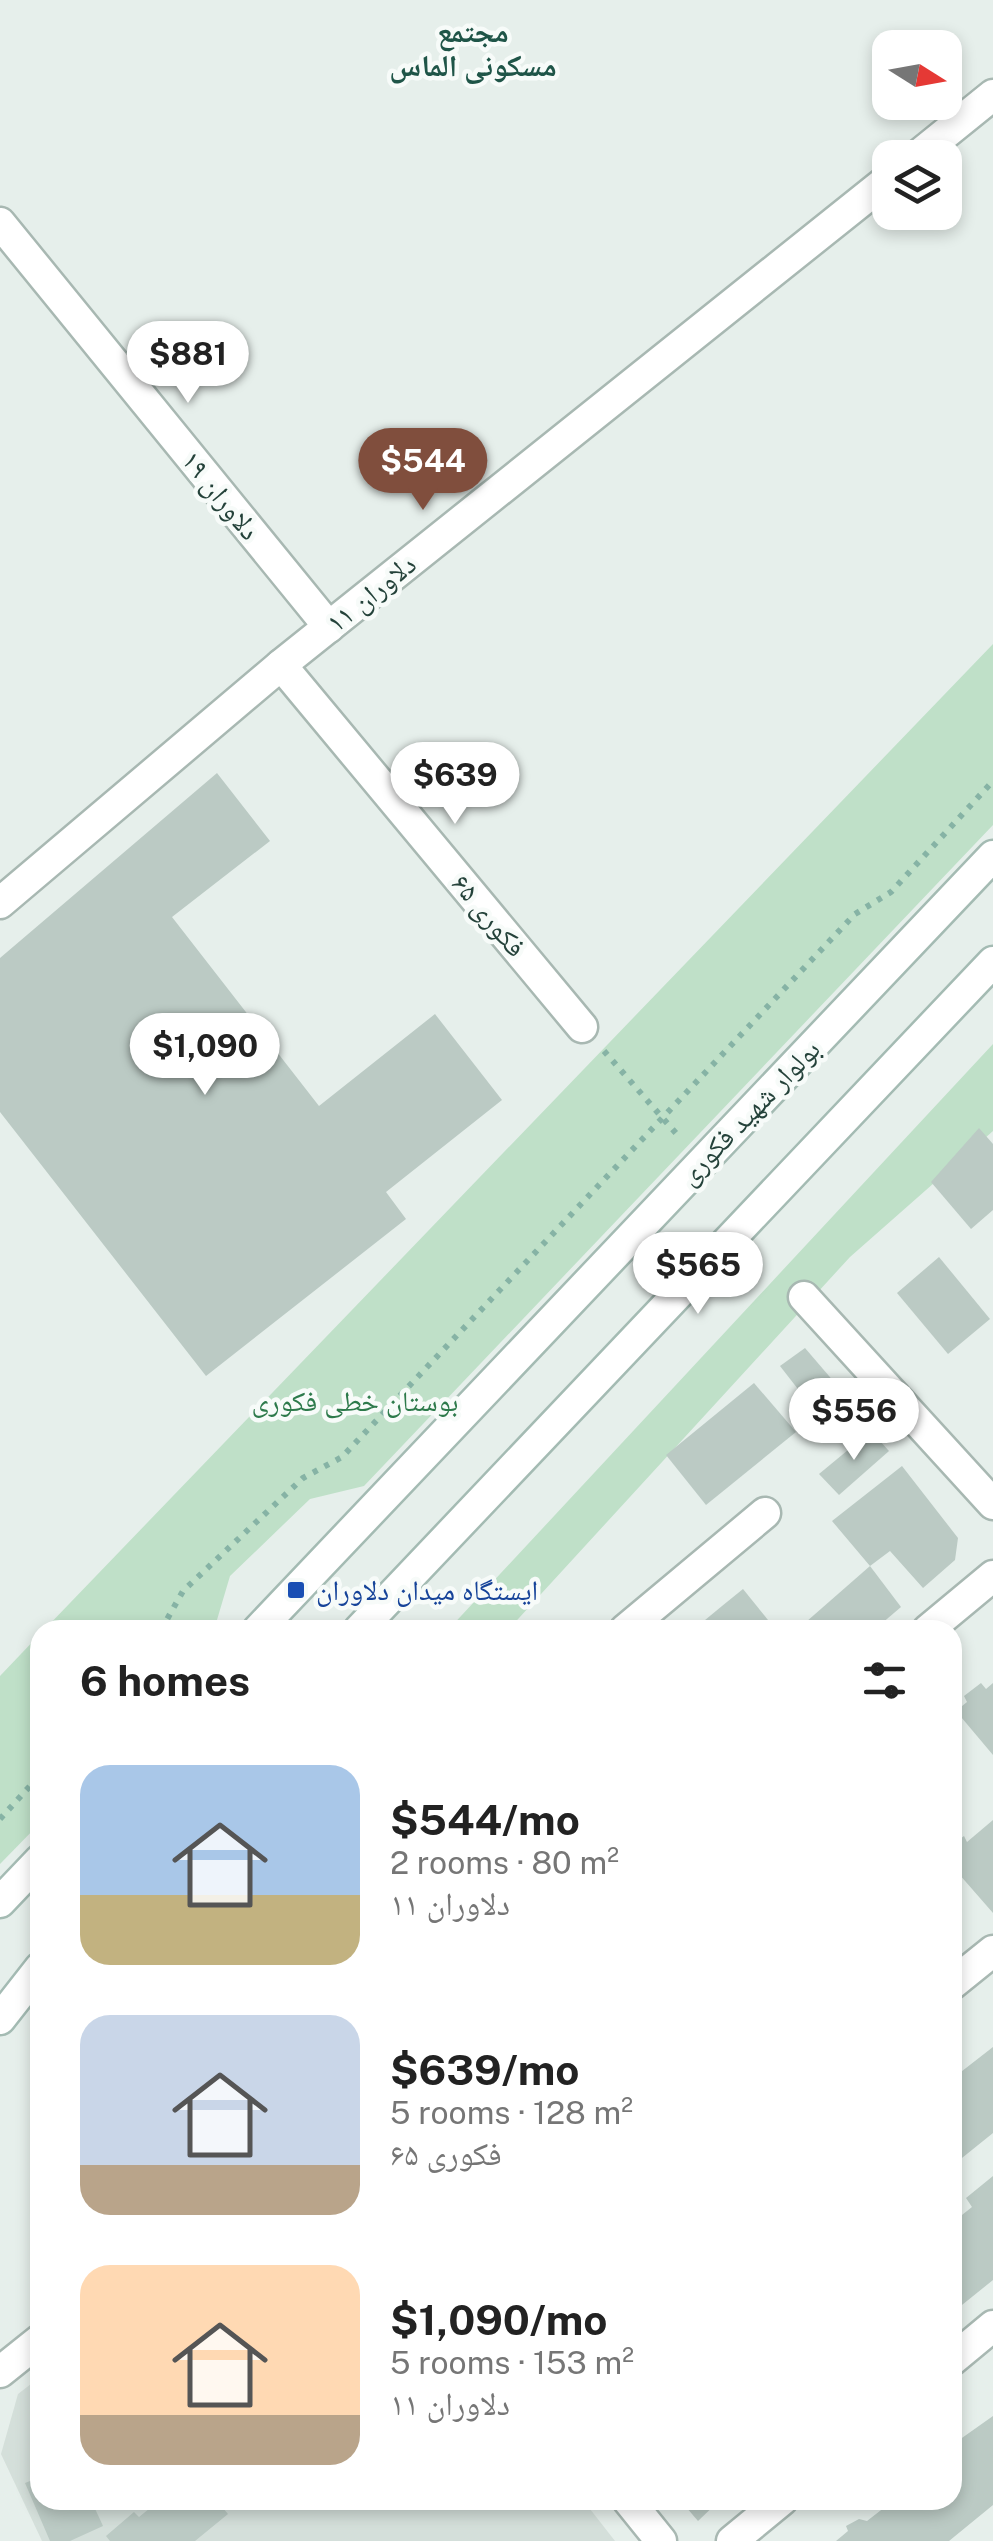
<!DOCTYPE html>
<meta charset="utf-8">
<style>
:root{--surface:#fff;--page:#f2f2f2;--text:#222;--muted:#767676;--accent:#804e3d}
body{margin:0;font-family:"Public Sans","Noto Naskh Arabic",sans-serif;background:var(--page);color:var(--text);height:100vh;display:flex;flex-direction:column;font-size:38px;white-space:nowrap}
*{box-sizing:border-box;margin:0}
p{font-size:32px;color:var(--muted)}
.icon{flex:none;width:55px;height:55px;fill:none;stroke:currentColor;stroke-width:2;stroke-linecap:round;stroke-linejoin:round}
.map{position:relative;flex:1;overflow:hidden}
.sheet{position:absolute;left:30px;top:1620px;width:932px;height:890px;display:flex;flex-direction:column;background:var(--surface);border-radius:30px;box-shadow:0 5px 15px #0003}
.sheet>*{flex:none}
.needle{width:65px;rotate:101deg}
.buttons{position:absolute;left:872px;top:30px;display:grid;gap:20px}
.buttons a{display:grid;place-items:center;width:90px;height:90px;border-radius:20px;background:var(--surface);box-shadow:0 5px 15px #0003;font-size:50px}
.price{position:absolute;translate:-50% -85px;padding:0 22px;border-radius:35px;background:#fff;color:#222;font-size:32px;line-height:65px;filter:drop-shadow(0 2px 5px #0008)}
.price::after{content:'';position:absolute;left:50%;top:60px;width:30px;height:22px;margin-left:-15px;background:inherit;clip-path:polygon(0 0,100% 0,50% 100%)}
.price.active{background:var(--accent);color:#fff}
ul{padding:0;list-style:none}
li{display:flex;align-items:center;gap:30px;height:250px;padding:0 50px}
li span{display:grid;place-items:center;flex:none;width:280px;height:200px;border-radius:30px;color:#555}
li>.icon{margin-inline-start:auto}
span .icon{width:120px;height:120px;fill:#fffc;stroke-width:1}
li b{font-size:42px}
h2{display:flex;justify-content:space-between;align-items:center;height:120px;padding:0 50px;font-size:42px}
.map>svg:first-child{display:block}
</style>
<div class="map">
<svg width="993" height="2541" viewBox="0 0 993 2541">
<rect width="100%" height="100%" fill="#e6efeb"/>
<polygon fill="#d4dfda" points="40,2377 40,2500 583,2500 615,2541 42,2541 1,2454 18,2394"/>
<g fill="#bfe0c8">
<polygon points="993,644 993,825 364,1486 310,1499 230,1576 214,1630 44,1630"/>
<polygon points="993,1044 993,1131 850,1257 508,1630 448,1630"/>
<polygon points="40,1634 40,1823 0,1864 0,1676"/>
</g>
<g fill="#bbcac4">
<polygon points="217,773 270,841 172,917 319,1106 435,1014 502,1100 386,1192 406,1219 206,1376 0,1112 0,958"/>
<polygon points="979,1128 993,1144 993,1210 971,1229 931,1182"/>
<polygon points="939,1257 990,1319 948,1354 897,1293"/>
<polygon points="805,1348 841,1390 815,1411 780,1366"/>
<polygon points="754,1383 796,1432 706,1505 666,1455"/>
<polygon points="871,1431 889,1451 839,1495 819,1474"/>
<polygon points="902,1466 958,1538 955,1560 923,1588 890,1551 870,1566 832,1521"/>
<polygon points="870,1566 901,1607 874,1630 812,1630 806,1622"/>
<polygon points="743,1589 776,1630 693,1630 722,1606"/>
<polygon points="981,1683 986,1689 993,1683 993,1755 956,1711 967,1702 964,1696"/>
<polygon points="993,1820 993,1913 952,1866 952,1845 964,1836 967,1842"/>
<polygon points="993,2047 993,2133 952,2166 952,2076 957,2075"/>
<polygon points="993,2176 993,2280 952,2313 952,2223 972,2207 966,2198"/>
<polygon points="993,2416 993,2505 949,2541 836,2541 848,2531 846,2526 859,2519 867,2521 894,2500 952,2500 952,2445"/>
<polygon points="40,2477 40,2500 91,2500 103,2526 70,2541 50,2541 25,2483"/>
<polygon points="160,2500 216,2500 228,2514 195,2541 110,2541 106,2536 134,2512 139,2517"/>
<polygon points="680,2500 720,2500 698,2521"/>
</g>
<g fill="none" stroke-linecap="round" stroke-linejoin="round">
<g stroke="#a8b8b2" stroke-width="35">
<g id="minor">
<polyline points="915,158 993,95"/>
<polyline points="0,223 329,627"/>
<polyline points="281,665 582,1027"/>
<polyline points="0,903 281,665 890,178"/>
<polyline points="804,1297 993,1504"/>
<polyline points="625,1630 765,1513"/>
<polyline points="928,1630 993,1576"/>
<polyline points="952,1984 993,1951"/>
<polyline points="952,2360 993,2326"/>
<polyline points="0,2372 40,2340"/>
<polyline points="628,2500 661,2541"/>
<polyline points="732,2541 782,2500"/>
</g>
</g>
<g stroke="#a4bbb3" stroke-width="35">
<g id="secondary">
<polyline points="258,1630 993,856"/>
<polyline points="359,1630 993,962"/>
<polyline points="0,1902 40,1860"/>
<polyline points="0,2019 40,1968"/>
</g>
</g>
<g stroke="#86b3a5" stroke-width="6" stroke-dasharray="5 8" stroke-linecap="butt">
<polyline points="604,1051 681,1139"/>
<polyline points="161,1630 183,1591 303,1478 342,1457 855,914 891,892 993,781"/>
<polyline points="0,1819 40,1775"/>
</g>
<use href="#minor" stroke="#fff" stroke-width="30"/>
<use href="#secondary" stroke="#fff" stroke-width="30"/>
</g>
<rect fill="#1a4fb4" stroke="#f7fbf9" stroke-width="4" x="286" y="1580" width="20" height="20" rx="5"/>
<g text-anchor="middle" stroke-width="9" stroke-linejoin="round" paint-order="stroke">
<g font-size="28" fill="#24423a" stroke="#f7fbf9">
<text transform="translate(221 495) rotate(51)" y="10">دلاوران ۱۹</text>
<text transform="translate(371 593) rotate(-39)" y="10">دلاوران ۱۱</text>
<text transform="translate(489 915) rotate(50)" y="10">فکوری ۶۵</text>
<text transform="translate(749 1112) rotate(-46)" y="10">بولوار شهید فکوری</text>
</g>
<g font-size="28" fill="#2d7a4b" stroke="#f7fbf9">
<text x="355" y="1411">بوستان خطی فکوری</text>
</g>
<g font-size="28" fill="#164399" stroke="#f7fbf9" text-anchor="start">
<text x="316" y="1600">ایستگاه میدان دلاوران</text>
</g>
<g font-size="30" font-weight="bold" fill="#1f5548" stroke="#f7fbf9">
<text x="473" y="42">مجتمع<tspan x="473" dy="34">مسکونی الماس</tspan></text>
</g>
</g>
</svg>
<div class="buttons">
<a><svg class="needle" viewBox="-14 -14 28 28"><path d="M0-13l5 13h-10z" fill="#e53935"/><path d="M0 13l5-13h-10z" fill="#767676"/></svg></a>
<a><svg class="icon" aria-label="layers" viewBox="0 0 24 24"><path d="M12 4l9 5-9 5-9-5zM3 14l9 5 9-5"/></svg></a>
</div>
<b class="price" style="left:188px;top:406px">$881</b>
<b class="price active" style="left:423px;top:513px">$544</b>
<b class="price" style="left:455px;top:827px">$639</b>
<b class="price" style="left:205px;top:1098px">$1,090</b>
<b class="price" style="left:698px;top:1317px">$565</b>
<b class="price" style="left:854px;top:1463px">$556</b>
<section class="sheet">
<h2>6 homes<svg class="icon" aria-label="filters" viewBox="0 0 24 24"><path d="M4 7h16M4 17h16"/><circle cx="9" cy="7" r="2"/><circle cx="15" cy="17" r="2"/></svg></h2>
<ul>
<li><span style="background:linear-gradient(#a9c7e8 65%,#c2b280 0)"><svg class="icon" aria-label="home" viewBox="0 0 24 24"><path d="M3 11l9-7 9 7M6 9v11h12V9"/></svg></span><div><b>$544/mo</b><p>2 rooms · 80 m²</p><p>دلاوران ۱۱</p></div></li>
<li><span style="background:linear-gradient(#c9d6e8 75%,#b9a48a 0)"><svg class="icon" aria-label="home" viewBox="0 0 24 24"><path d="M3 11l9-7 9 7M6 9v11h12V9"/></svg></span><div><b>$639/mo</b><p>5 rooms · 128 m²</p><p>فکوری ۶۵</p></div></li>
<li><span style="background:linear-gradient(#ffd9b3 75%,#b9a48a 0)"><svg class="icon" aria-label="home" viewBox="0 0 24 24"><path d="M3 11l9-7 9 7M6 9v11h12V9"/></svg></span><div><b>$1,090/mo</b><p>5 rooms · 153 m²</p><p>دلاوران ۱۱</p></div></li>
</ul>
</section>
</div>
